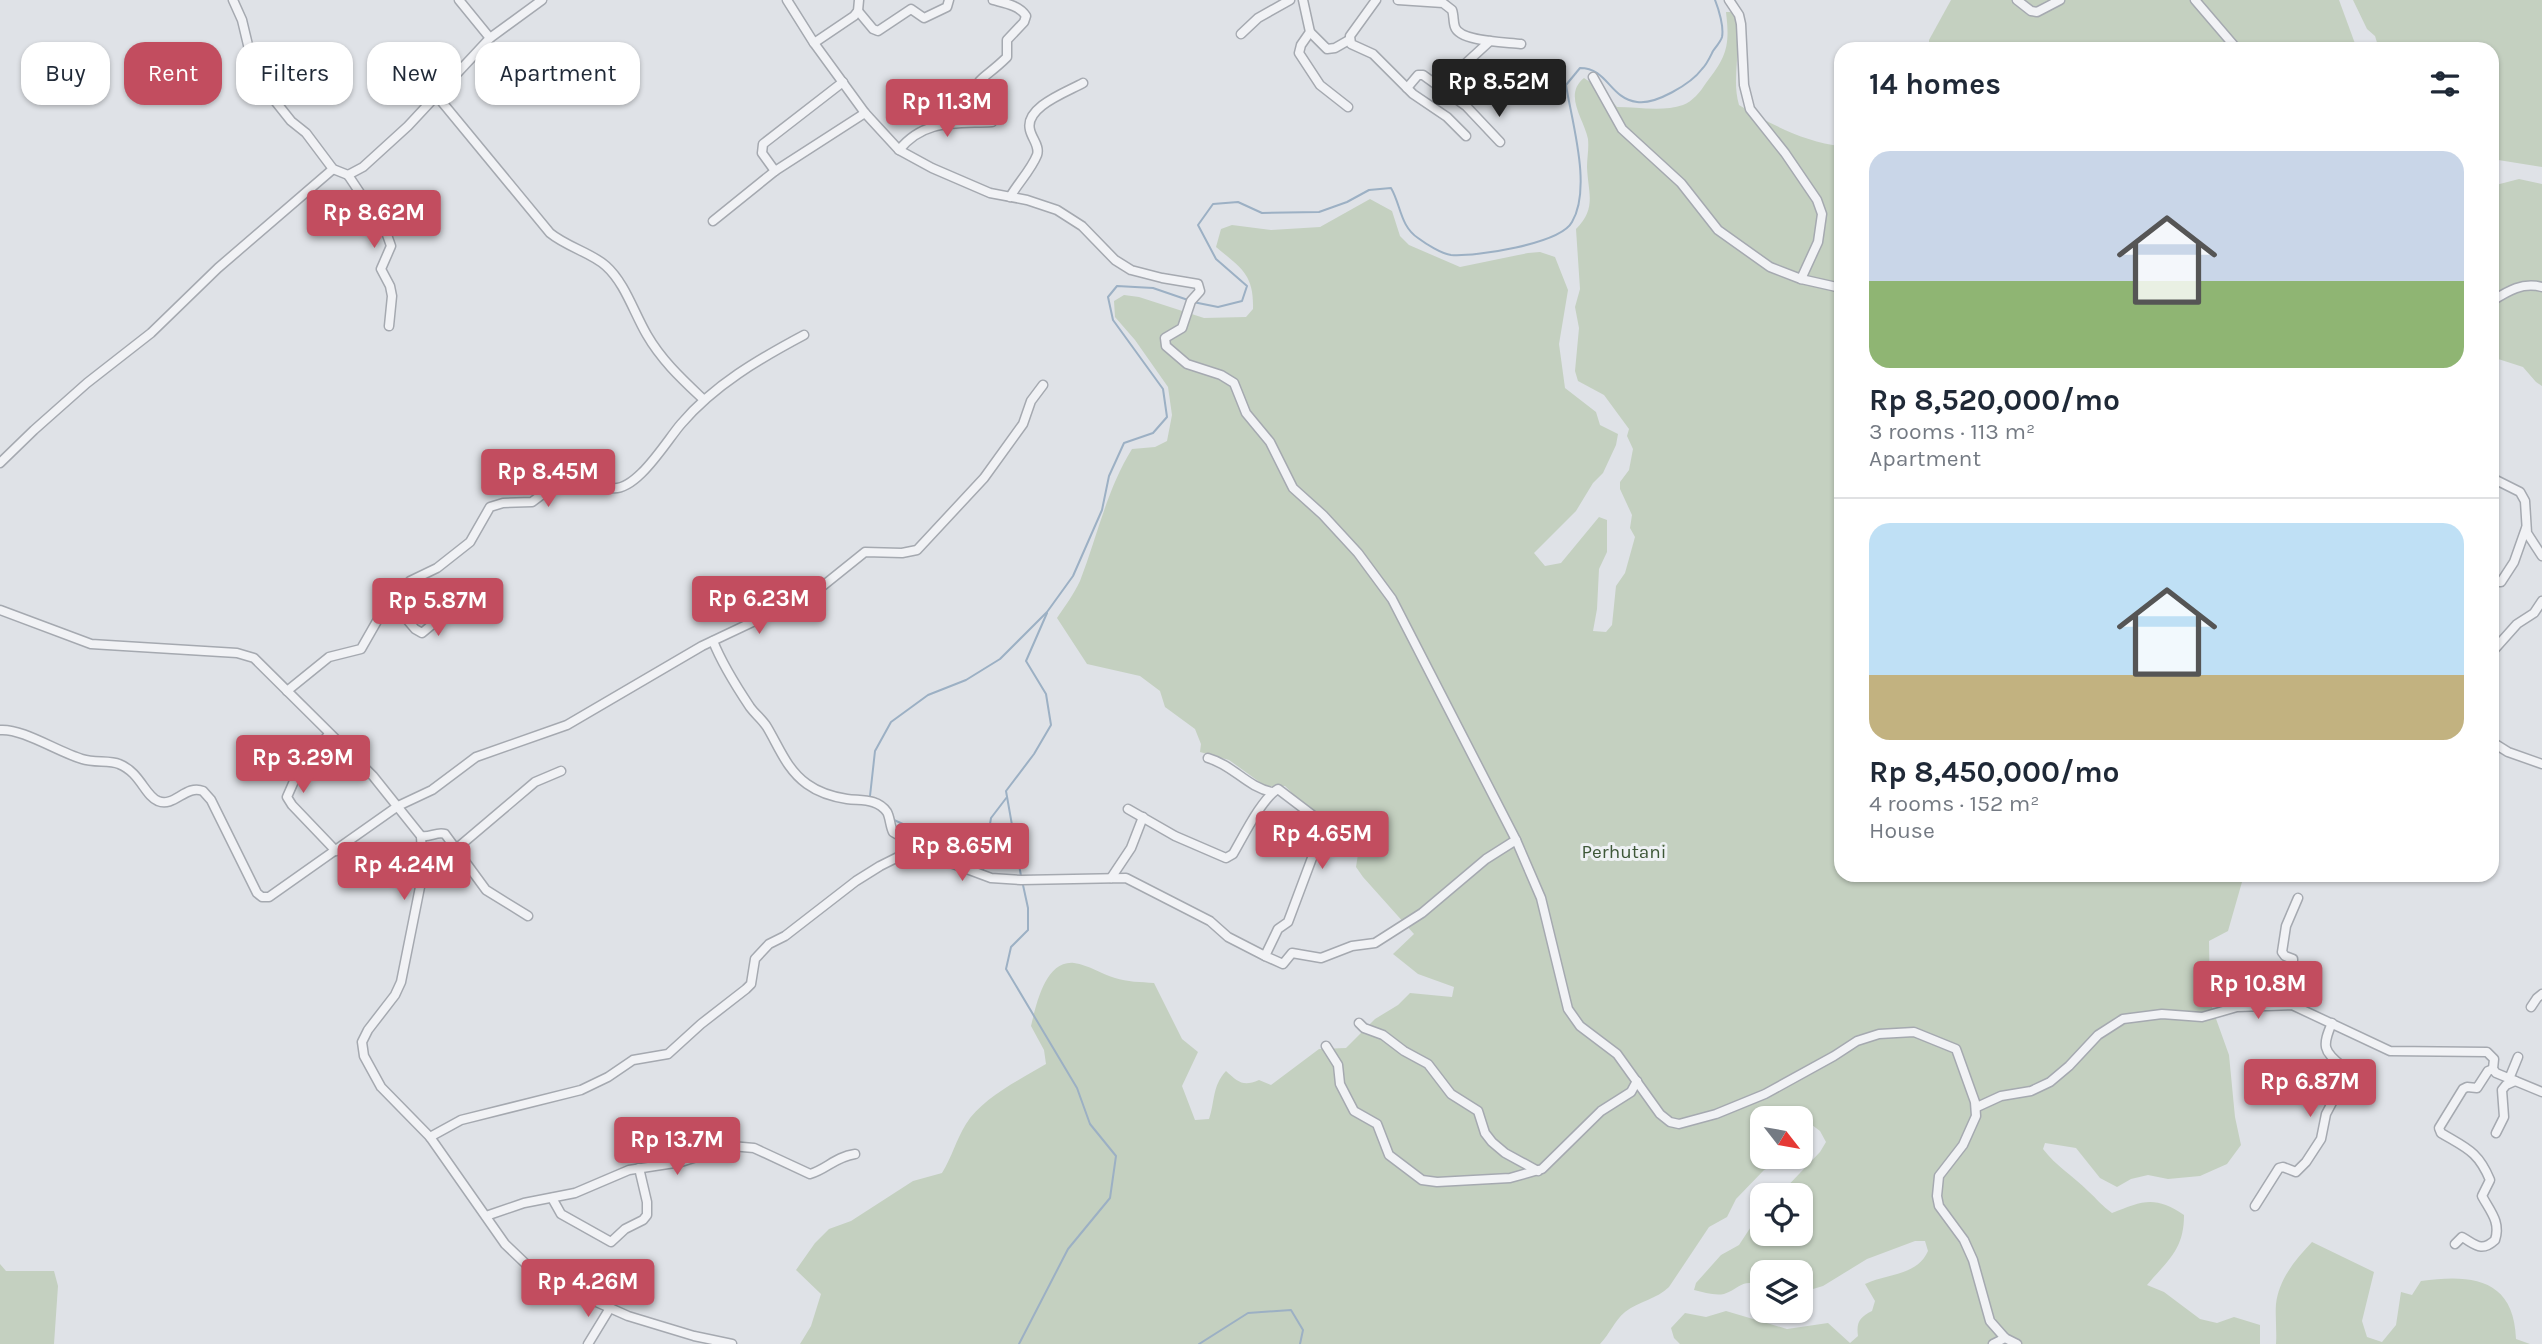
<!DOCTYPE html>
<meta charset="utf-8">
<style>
:root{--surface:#fff;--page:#f6f6f7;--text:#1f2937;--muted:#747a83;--line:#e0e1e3;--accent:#c24d5f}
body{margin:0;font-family:Karla,sans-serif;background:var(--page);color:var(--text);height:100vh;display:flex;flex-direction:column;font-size:26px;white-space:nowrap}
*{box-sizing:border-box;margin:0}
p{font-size:23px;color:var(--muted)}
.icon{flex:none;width:38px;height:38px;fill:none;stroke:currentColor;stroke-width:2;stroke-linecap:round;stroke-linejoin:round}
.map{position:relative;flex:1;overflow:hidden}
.side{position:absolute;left:1834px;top:42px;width:665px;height:840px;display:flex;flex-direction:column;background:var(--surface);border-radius:21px;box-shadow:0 2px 5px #0004}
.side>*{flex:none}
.guide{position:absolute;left:21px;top:42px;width:665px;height:63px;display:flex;gap:14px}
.needle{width:46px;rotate:121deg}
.tools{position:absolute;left:1750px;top:1106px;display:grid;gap:14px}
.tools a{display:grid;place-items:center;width:63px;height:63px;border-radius:14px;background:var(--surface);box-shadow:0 2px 5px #0004;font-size:35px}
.price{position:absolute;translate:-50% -60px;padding:0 16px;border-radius:7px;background:var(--accent);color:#fff;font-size:23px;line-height:46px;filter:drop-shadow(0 2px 4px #0008)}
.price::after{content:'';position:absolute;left:50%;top:42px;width:21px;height:16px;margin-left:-10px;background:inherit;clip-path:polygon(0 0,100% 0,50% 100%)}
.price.on{background:#222;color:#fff}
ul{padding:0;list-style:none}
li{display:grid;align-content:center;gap:14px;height:371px;padding:0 35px}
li+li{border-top:2px solid var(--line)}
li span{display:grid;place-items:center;height:217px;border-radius:21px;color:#555}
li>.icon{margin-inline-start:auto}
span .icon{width:126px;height:126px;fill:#fffc;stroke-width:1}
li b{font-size:30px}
h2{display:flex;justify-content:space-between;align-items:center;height:84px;padding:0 35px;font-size:30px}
.pill{padding:0 24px;border-radius:21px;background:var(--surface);box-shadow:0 2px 5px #0004;font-size:24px;line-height:63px}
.pill.on{background:var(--accent);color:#fff}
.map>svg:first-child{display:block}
</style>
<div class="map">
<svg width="2542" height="1344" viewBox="0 0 2542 1344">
<rect width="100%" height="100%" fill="#dfe2e7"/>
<g fill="#c4d0c0">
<polygon points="1951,0 2339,0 2357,49 1929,49 1929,40"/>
<polygon points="2353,0 2542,0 2542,167 2492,159 2492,49 2379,49 2375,36 2367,29"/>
<path d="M 1726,12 L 1733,12 C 1745,41 1730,75 1739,105 C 1770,124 1804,142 1841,146 L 1841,875 L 2244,875 L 2228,931 L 2209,941 L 2210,1002 L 2229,1055 L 2235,1117 L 2241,1145 L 2227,1164 L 2200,1176 L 2168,1179 L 2148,1175 L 2131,1179 L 2117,1187 L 2100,1178 L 2076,1148 L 2045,1143 L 2043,1149 C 2056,1166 2073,1176 2088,1191 C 2097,1199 2102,1206 2112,1213 C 2142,1201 2155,1195 2184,1215 C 2184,1250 2168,1260 2147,1285 L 2164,1292 L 2200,1319 L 2217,1323 L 2234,1317 L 2260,1325 L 2260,1344 L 1680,1344 L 1674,1338 L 1671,1328 L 1685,1313 L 1706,1317 L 1726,1311 L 1787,1329 L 1828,1323 L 1850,1343 L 1858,1336 C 1856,1322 1860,1317 1872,1311 L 1875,1301 L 1865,1284 C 1888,1273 1917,1276 1928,1251 L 1925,1241 L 1915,1241 L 1867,1259 L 1823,1286 L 1803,1292 L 1801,1272 L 1762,1272 L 1762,1286 C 1742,1278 1741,1288 1724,1294 C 1714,1296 1704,1292 1694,1290 L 1696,1283 L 1721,1255 L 1739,1245 L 1762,1210 L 1762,1234 L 1801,1234 L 1801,1195 L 1779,1195 L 1820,1152 L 1826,1142 L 1820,1131 L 1812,1125 L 1801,1148 L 1801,1118 L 1762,1118 L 1762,1157 L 1790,1157 L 1764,1170 L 1736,1199 L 1727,1217 L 1709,1227 L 1669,1287 C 1657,1299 1639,1301 1625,1312 C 1614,1321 1610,1334 1600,1344 L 800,1344 L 811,1326 L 821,1294 L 796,1270 L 815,1243 L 829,1229 L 851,1221 L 913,1181 L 942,1173 C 952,1157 956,1140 966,1124 C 982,1098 1021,1079 1046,1064 L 1044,1050 L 1031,1026 C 1036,1006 1045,960 1074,963 C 1089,965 1101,974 1115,978 C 1127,982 1141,982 1154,983 L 1182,1039 L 1198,1052 L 1182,1086 L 1195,1120 L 1209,1119 C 1215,1102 1212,1086 1226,1071 C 1238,1082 1243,1087 1259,1080 L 1271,1085 L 1319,1049 L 1346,1048 L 1375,1019 L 1398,1005 L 1410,993 L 1452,997 L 1454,987 L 1418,974 L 1393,954 L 1414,934 L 1363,877 L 1356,867 L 1358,854 C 1335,829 1308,810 1285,786 L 1265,786 L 1229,760 L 1200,752 L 1201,744 L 1195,729 L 1165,707 L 1160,691 L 1140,676 L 1087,664 L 1057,618 C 1065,606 1074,594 1080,581 C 1097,537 1107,489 1132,449 L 1155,447 L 1167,441 L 1172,415 L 1168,387 L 1135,340 L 1115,317 L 1114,301 L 1124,295 L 1139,297 L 1204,318 L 1246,317 L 1253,309 C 1254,274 1241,268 1216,247 L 1221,229 L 1232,225 L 1271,230 L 1320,227 L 1370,199 L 1392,211 L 1400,236 L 1409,245 L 1460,267 L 1528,253 L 1540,252 L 1555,257 L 1568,290 L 1559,344 L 1565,388 L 1596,412 L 1600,425 L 1618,434 L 1616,445 L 1603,473 L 1593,483 L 1576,511 L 1534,553 L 1545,566 L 1561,563 L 1599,517 L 1607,520 L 1607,552 L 1599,569 L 1597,609 L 1593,631 L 1606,632 L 1612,625 L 1616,586 L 1625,573 L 1635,537 L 1630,528 L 1632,515 L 1620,489 L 1620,482 L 1629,470 L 1633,449 L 1627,436 L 1629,429 L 1604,395 L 1578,381 L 1575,371 L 1579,328 L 1575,307 L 1580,289 L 1576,229 C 1597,208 1588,193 1587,167 C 1587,158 1589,149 1588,139 C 1584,119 1563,95 1584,78 L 1605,92 L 1617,107 C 1637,107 1663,112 1683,105 C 1692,102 1701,91 1706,83 C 1727,56 1730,46 1726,12 Z"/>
<polygon points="2519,179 2542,184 2542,386 2536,382 2523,367 2492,357 2492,186"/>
<path d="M 2312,1242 L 2374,1272 L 2362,1321 L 2367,1337 L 2382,1342 L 2396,1325 L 2401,1292 L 2412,1295 L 2421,1281 C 2471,1274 2514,1278 2516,1339 L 2530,1344 L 2276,1344 C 2277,1331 2275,1317 2276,1304 C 2279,1279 2295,1260 2312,1242 Z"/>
<polygon points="0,1264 6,1271 54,1271 58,1286 54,1344 0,1344"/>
</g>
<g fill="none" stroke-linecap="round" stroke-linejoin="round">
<g stroke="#9cb0c4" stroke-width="2">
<path d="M 1193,302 L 1218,307 L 1242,301 L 1247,286 L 1216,259 L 1198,225 L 1213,204 L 1238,202 L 1262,213 L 1319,212 L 1347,202 L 1369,190 L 1391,188 C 1401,205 1400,226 1418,238 C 1426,244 1442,254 1451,255 C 1475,257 1560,244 1572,222 C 1592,188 1572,123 1566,85 L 1580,68 C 1608,68 1609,98 1637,102 C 1655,105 1691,84 1702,69 C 1707,64 1710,57 1713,51 C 1716,47 1721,41 1722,37 C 1724,27 1719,10 1715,0"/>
<polyline points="874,799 870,796 875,751 891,722 928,695 966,680 1000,659 1047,612 1073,576 1102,510 1109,476 1124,443 1153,433 1167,417 1163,389 1113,320 1108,297 1117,286 1153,288 1188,300"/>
<polyline points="894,820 914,829 942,830 949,835 942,846 939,855"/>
<polyline points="941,863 947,868 954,868"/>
<polyline points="981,873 986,864 982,844 989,830 991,818 1007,797"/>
<polyline points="1021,876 1006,791 1034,754 1051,725 1046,694 1026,661 1047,613"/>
<polyline points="1019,1344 1068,1249 1110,1198 1116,1156 1090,1124 1077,1088 1006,969 1011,947 1028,930 1028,908 1023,885"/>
<polyline points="1199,1344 1248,1313 1291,1310 1303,1330 1300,1344"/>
</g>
<g stroke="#a5a9b0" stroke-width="11">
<g id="minor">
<polyline points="233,0 242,20 254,70 260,82 291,121 306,133 333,169 348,175 363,167 408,126 490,38 542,0"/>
<polyline points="459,0 490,38"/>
<polyline points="787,0 814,43 865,113 899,150 932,168 990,193 1027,200 1057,210 1082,226 1115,260 1131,270 1162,278 1198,284 1200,291 1191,301 1182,328 1165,338 1166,346 1187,364 1221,375 1234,383 1246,413 1270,442 1293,488 1323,515 1358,553 1392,599 1516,840 1541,898 1568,1009 1580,1026 1617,1054 1660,1114 1670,1122 1679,1124 1716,1114 1765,1094 1834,1056 1857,1041 1879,1034 1914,1032 1956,1049 1975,1102 1976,1116 1963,1145 1939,1176 1937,1196 1939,1206 1964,1240 1973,1260 1990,1321 2005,1338 2017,1344"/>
<polyline points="1303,0 1310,32 1301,45 1299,53 1320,85 1348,107"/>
<polyline points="1376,0 1350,36 1351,44 1373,54 1413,94 1447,117 1466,136"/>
<path d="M 1398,0 L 1443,3 L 1452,10 C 1454,15 1453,22 1455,27 C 1460,42 1507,42 1521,44"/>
<polyline points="1729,0 1739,15 1741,24 1744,85 1750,109 1785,153 1817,200 1822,214 1818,242 1801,279"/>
<polyline points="2017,0 2031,11 2037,12 2060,0"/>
<polyline points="2195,0 2237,49"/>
<polyline points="858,11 873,29 878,31 911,9 924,18 947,7 949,0"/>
<polyline points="1310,32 1327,49 1335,48 1349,40"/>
<polyline points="1241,34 1258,18 1290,0"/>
<polyline points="814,43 854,16 858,11 859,0"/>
<polyline points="1593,77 1622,129 1681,183 1718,230 1770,267 1801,279 1841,288"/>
<polyline points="1441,86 1490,41"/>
<polyline points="1407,88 1418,75 1423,75 1466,106 1500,142"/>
<path d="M 437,96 L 550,233 C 567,247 592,253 606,266 C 625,283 634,313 647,335 C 662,361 683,380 704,400"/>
<path d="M 899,150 C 924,119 954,124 992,122 C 965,76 976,88 1007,57 L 1007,40 L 1024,22 L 1026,16 C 1019,5 1004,3 993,0"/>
<polyline points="775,171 762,153 763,144 843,82"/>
<polyline points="348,175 386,232 391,246 381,269 390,286 392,296 389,326"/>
<path d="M 1010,197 C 1018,183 1031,170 1037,155 C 1040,146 1032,139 1030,130 C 1024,107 1067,92 1083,83"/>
<polyline points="713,221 775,171 865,113"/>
<path d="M 2492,301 C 2508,291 2522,282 2542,287"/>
<polyline points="0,463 34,430 87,383 151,333 218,268 333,169"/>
<polyline points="2492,478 2520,492 2525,501 2527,533 2542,556"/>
<polyline points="2492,582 2501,582 2514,562 2526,528"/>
<polyline points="392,602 415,629 422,633 452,608 494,584"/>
<polyline points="0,610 91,644 237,653 254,658 373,776 421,836 423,872 401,982 395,995 368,1030 362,1042 364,1056 381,1087 430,1137 505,1244 528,1266 563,1287 628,1316 694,1336 732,1344"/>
<polyline points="2492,652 2517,624 2534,613 2542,601"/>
<path d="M 287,691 L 329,657 L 361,649 L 385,607 L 410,581 L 437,568 L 470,542 L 490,507 L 503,503 L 532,502 L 560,481 L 580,470 L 597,475 L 611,488 C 636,493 667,440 681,424 C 714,385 759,359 804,335"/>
<path d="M 0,730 C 22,728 58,752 82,759 C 94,763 110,760 119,764 C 140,772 145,796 158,801 C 174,808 186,784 203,791 L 211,800 L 257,893 L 262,897 L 269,897 L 398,806 L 432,790 L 476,757 L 567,725 L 702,646 L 814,593 L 865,552 L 902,553 L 917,550 L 984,478 L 1023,424 L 1031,401 L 1043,385"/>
<polyline points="329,734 298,772 287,797 292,805 336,851"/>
<polyline points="2492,742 2508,752 2542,764"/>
<path d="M 1208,758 C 1233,765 1247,787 1272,792"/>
<path d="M 1128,809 L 1175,836 L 1226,858 L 1233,854 C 1243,837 1262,798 1278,789 L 1328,827 L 1329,832 L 1312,858 L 1288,922 L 1278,929 L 1265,956 L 1283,964 L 1292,953 L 1321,958 L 1352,946 L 1375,943 L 1422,913 L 1486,859 L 1516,840"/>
<path d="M 421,836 C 430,838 437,831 445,834 L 486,890 L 528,916"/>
<polyline points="916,847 924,853 991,878 1021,880 1126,878 1210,921 1228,937 1265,956"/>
<polyline points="456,849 535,782 561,771"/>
<polyline points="1111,878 1131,848 1143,817"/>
<polyline points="2292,1005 2293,959 2285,956 2282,952 2286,926 2298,898"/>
<polyline points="2531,1007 2537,998 2542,994"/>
<polyline points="1359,1023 1364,1028 1383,1035 1404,1051 1428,1064 1451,1094 1478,1111 1485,1133 1492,1142 1505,1153 1538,1171"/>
<polyline points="1326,1046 1338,1065 1340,1084 1354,1111 1377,1124 1389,1155 1422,1180 1437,1182 1510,1178 1542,1169 1601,1111 1631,1092 1637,1081"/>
<polyline points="2509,1079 2518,1057"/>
<polyline points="1977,1107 2001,1096 2031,1091 2050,1082 2069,1066 2098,1035 2123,1019 2162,1014 2202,1017 2237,1007 2292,1005 2390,1051 2487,1052 2494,1059 2493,1069 2496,1073 2542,1092"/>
<polyline points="2496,1133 2504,1117 2502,1090 2506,1085 2515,1081"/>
<path d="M 430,1137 L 461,1120 L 581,1090 L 608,1077 L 633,1060 L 668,1054 L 701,1024 L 746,989 L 751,984 L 755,959 L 769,944 L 785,936 L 856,881 L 880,866 L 916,848 L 910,842 L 893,832 C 890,826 890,817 887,812 C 877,798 861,801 847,799 C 834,797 818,792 807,784 C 787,770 779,747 767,727 C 762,719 755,714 750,707 C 736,686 722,664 713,641"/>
<polyline points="552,1198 561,1214 611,1242 625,1229 643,1220 647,1215 647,1202 639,1168"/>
<path d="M 2255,1206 L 2279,1168 L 2283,1167 L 2296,1172 L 2306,1162 L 2321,1139 L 2326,1114 L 2345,1078 L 2342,1066 C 2323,1051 2322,1046 2332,1023"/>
<path d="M 486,1216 L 524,1203 L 575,1193 L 629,1170 L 681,1162 L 731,1146 L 754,1148 L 810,1174 C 827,1169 835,1157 855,1154"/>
<path d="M 2455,1244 L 2462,1237 C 2475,1244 2481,1253 2495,1240 C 2501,1222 2490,1211 2482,1196 L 2490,1180 C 2478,1151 2466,1148 2441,1133 L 2439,1128 L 2463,1089 L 2467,1087 L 2477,1088 L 2488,1071 L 2493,1069"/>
<polyline points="588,1344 610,1308"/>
<polyline points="1993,1344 2005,1338"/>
</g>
</g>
<use href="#minor" stroke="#f1f2f5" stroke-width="8"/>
</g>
<g text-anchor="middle" stroke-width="6" stroke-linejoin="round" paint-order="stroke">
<g font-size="19" fill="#3d5737" stroke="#eef1f4">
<text x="1624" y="858">Perhutani</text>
</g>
</g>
</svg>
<div class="tools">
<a><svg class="needle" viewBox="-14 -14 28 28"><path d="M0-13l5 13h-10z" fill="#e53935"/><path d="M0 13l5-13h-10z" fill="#747a83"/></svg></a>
<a><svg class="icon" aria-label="locate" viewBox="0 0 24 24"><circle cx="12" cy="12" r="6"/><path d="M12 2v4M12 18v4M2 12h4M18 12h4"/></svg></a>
<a><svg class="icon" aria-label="layers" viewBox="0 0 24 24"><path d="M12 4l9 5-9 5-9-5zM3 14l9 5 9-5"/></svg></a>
</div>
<b class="price on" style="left:1499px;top:119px">Rp 8.52M</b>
<b class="price" style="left:947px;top:139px">Rp 11.3M</b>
<b class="price" style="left:374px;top:250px">Rp 8.62M</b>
<b class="price" style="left:548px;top:509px">Rp 8.45M</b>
<b class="price" style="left:759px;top:636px">Rp 6.23M</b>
<b class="price" style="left:438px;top:638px">Rp 5.87M</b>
<b class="price" style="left:303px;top:795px">Rp 3.29M</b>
<b class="price" style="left:1322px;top:871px">Rp 4.65M</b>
<b class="price" style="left:962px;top:883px">Rp 8.65M</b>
<b class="price" style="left:404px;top:902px">Rp 4.24M</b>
<b class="price" style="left:2258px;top:1021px">Rp 10.8M</b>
<b class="price" style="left:2310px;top:1119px">Rp 6.87M</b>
<b class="price" style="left:677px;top:1177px">Rp 13.7M</b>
<b class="price" style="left:588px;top:1319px">Rp 4.26M</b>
<div class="guide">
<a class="pill">Buy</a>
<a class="pill on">Rent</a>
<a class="pill">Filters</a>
<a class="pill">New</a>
<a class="pill">Apartment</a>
</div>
<section class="side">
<h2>14 homes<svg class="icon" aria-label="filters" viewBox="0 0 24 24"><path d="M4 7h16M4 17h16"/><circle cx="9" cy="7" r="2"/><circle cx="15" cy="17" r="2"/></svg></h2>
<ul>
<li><span style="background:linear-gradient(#c9d6e8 60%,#8fb573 0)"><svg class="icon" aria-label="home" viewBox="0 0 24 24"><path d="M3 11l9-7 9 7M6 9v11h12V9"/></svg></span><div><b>Rp 8,520,000/mo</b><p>3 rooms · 113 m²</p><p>Apartment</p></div></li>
<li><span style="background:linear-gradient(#bfe0f5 70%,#c2b280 0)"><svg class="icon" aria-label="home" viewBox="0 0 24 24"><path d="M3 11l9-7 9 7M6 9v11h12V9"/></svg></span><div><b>Rp 8,450,000/mo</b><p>4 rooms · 152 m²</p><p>House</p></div></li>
</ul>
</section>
</div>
